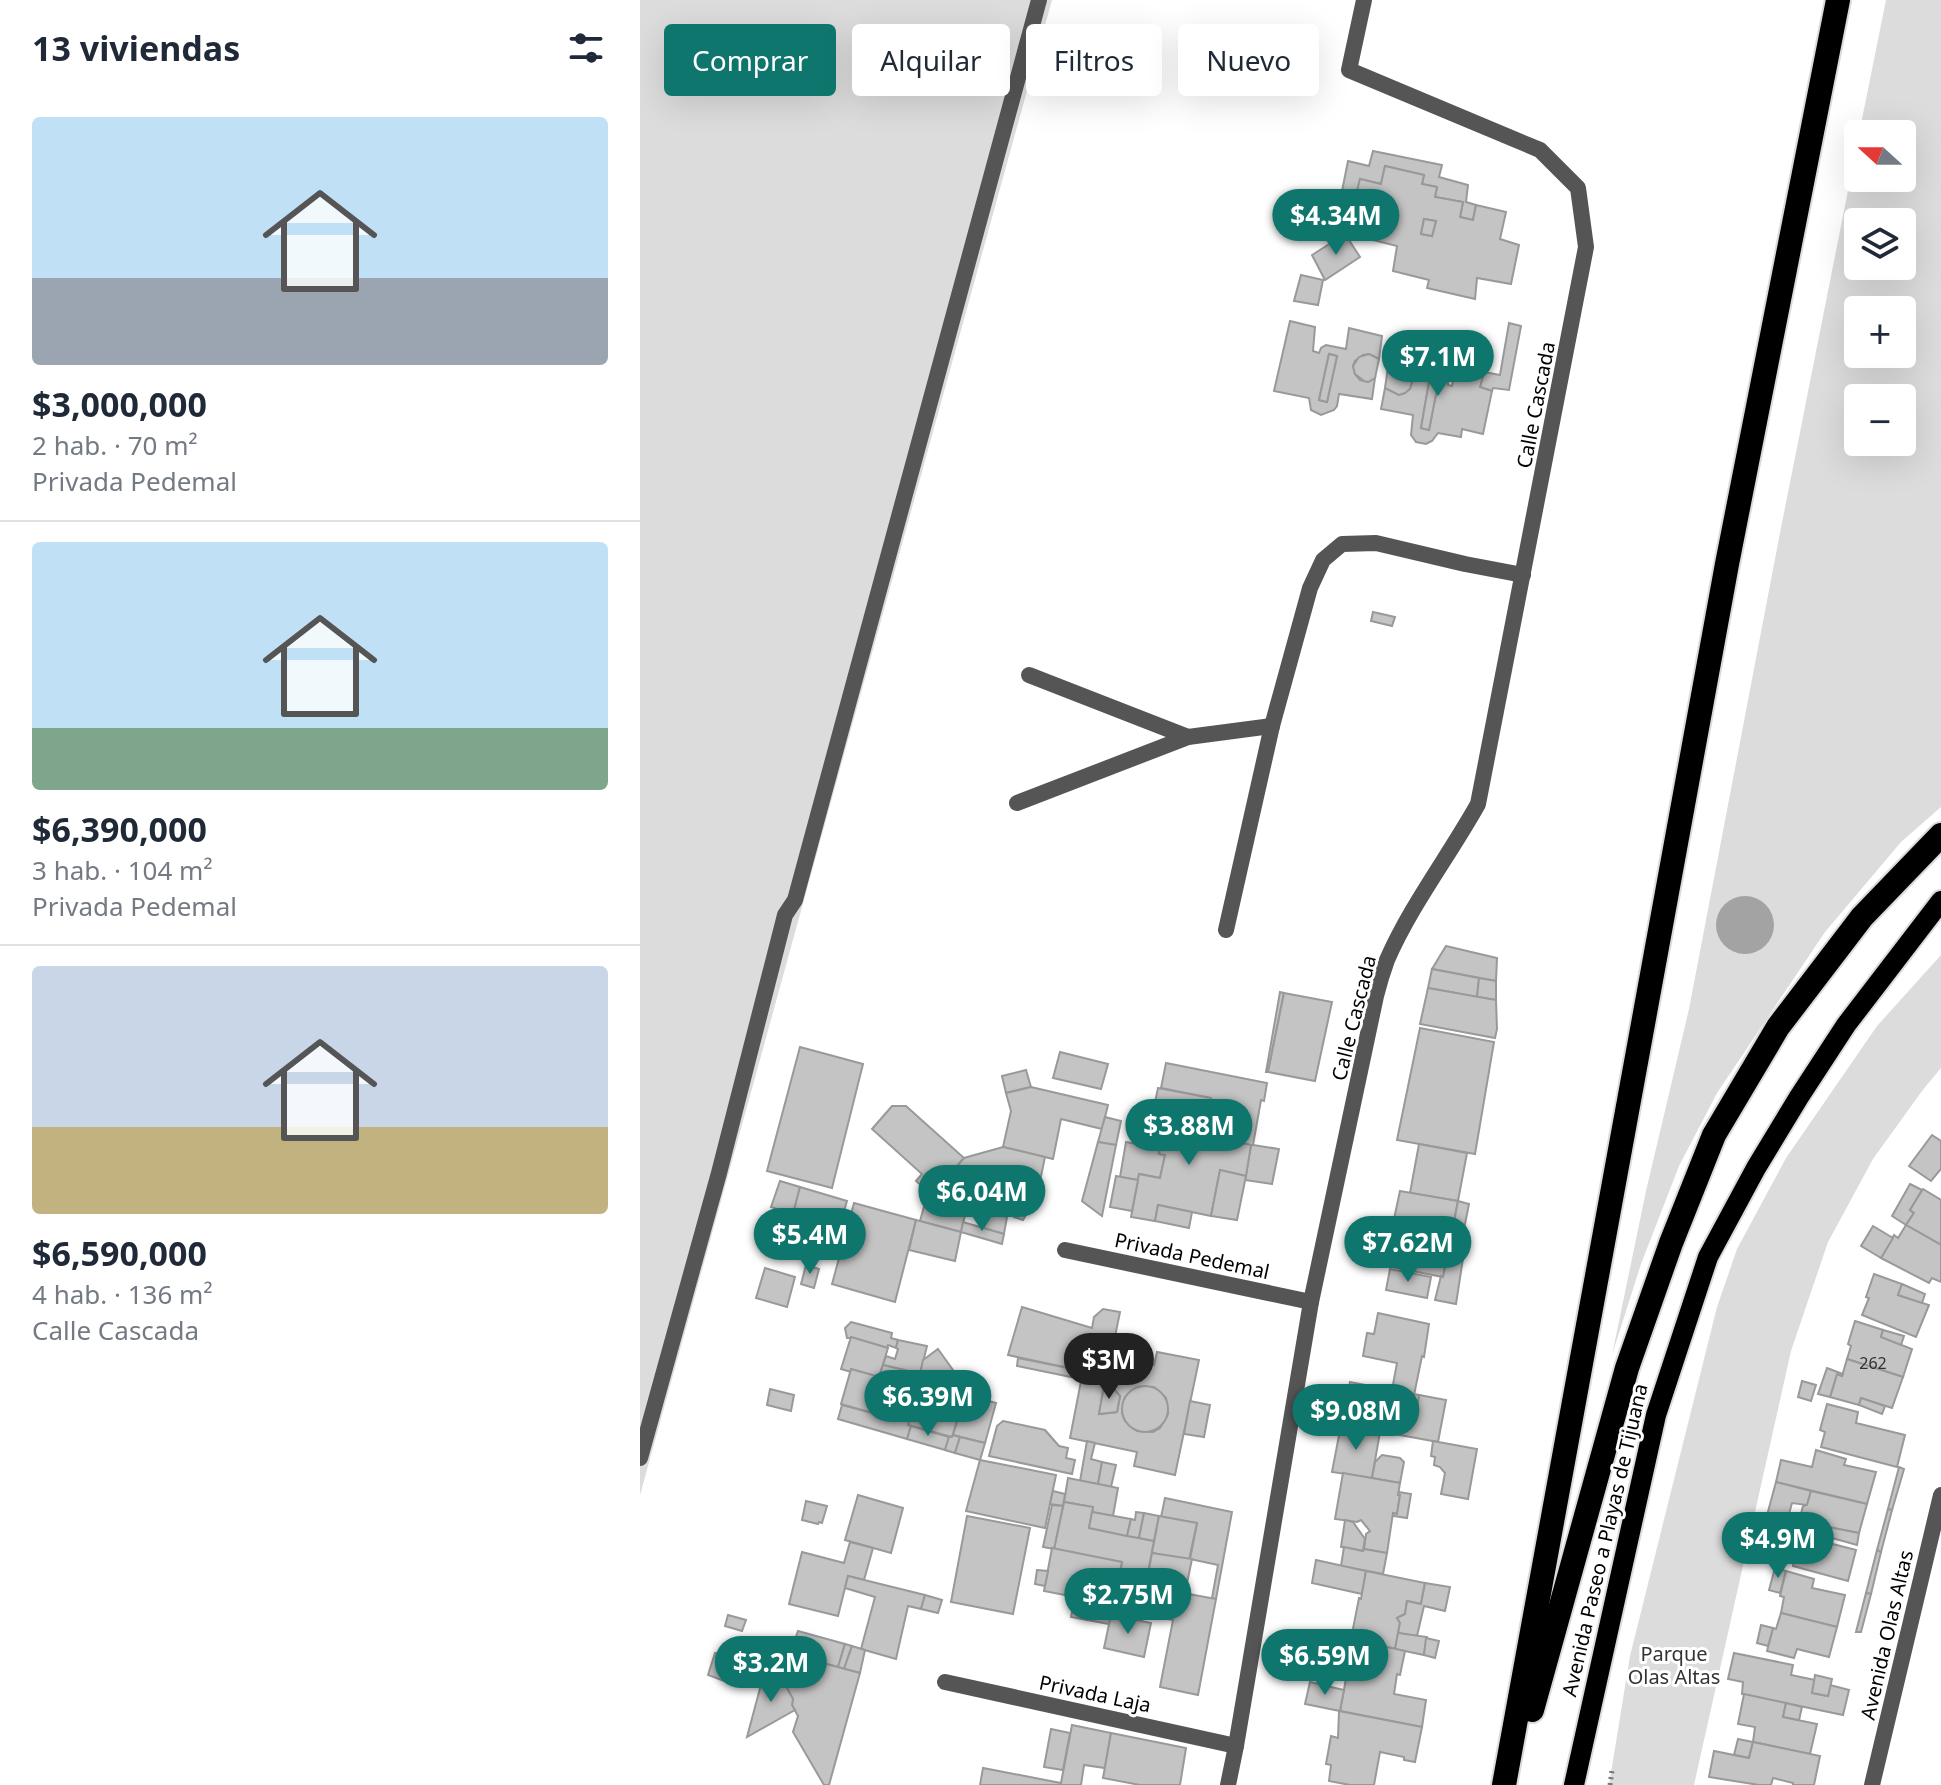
<!DOCTYPE html>
<html lang="es">
<meta charset="utf-8">
<style>
:root{--surface:#fff;--page:#f2f2f3;--text:#1f2937;--muted:#747a83;--line:#e0e1e3;--accent:#0f766e}
body{margin:0;font-family:"Noto Sans",sans-serif;background:var(--page);color:var(--text);height:100vh;display:flex;flex-direction:column;font-size:30px;white-space:nowrap}
*{box-sizing:border-box;margin:0}
p{font-size:26px;color:var(--muted)}
.icon{flex:none;width:44px;height:44px;fill:none;stroke:currentColor;stroke-width:2;stroke-linecap:round;stroke-linejoin:round}
.map{position:relative;flex:1;overflow:hidden}
.side{display:flex;flex-direction:column;background:var(--surface);width:640px}
.side>*{flex:none}
.hud{position:absolute;left:24px;top:24px;width:760px;height:72px;display:flex;gap:16px}
.needle{width:52px;rotate:291deg}
.fabs{position:absolute;left:1204px;top:120px;display:grid;gap:16px}
.fabs a{display:grid;place-items:center;width:72px;height:72px;border-radius:8px;background:var(--surface);box-shadow:0 8px 32px #0002;font-size:40px}
.price{position:absolute;translate:-50% -68px;padding:0 18px;border-radius:28px;background:var(--accent);color:#fff;font-size:26px;line-height:52px;filter:drop-shadow(0 2px 4px #0008)}
.price::after{content:'';position:absolute;left:50%;top:48px;width:24px;height:18px;margin-left:-12px;background:inherit;clip-path:polygon(0 0,100% 0,50% 100%)}
.price.active{background:#222;color:#fff}
ul{padding:0;list-style:none}
li{display:grid;align-content:center;gap:16px;height:424px;padding:0 32px}
li+li{border-top:2px solid var(--line)}
li span{display:grid;place-items:center;height:248px;border-radius:8px;color:#555}
li>.icon{margin-inline-start:auto}
span .icon{width:144px;height:144px;fill:#fffc;stroke-width:1}
li b{font-size:34px}
h2{display:flex;justify-content:space-between;align-items:center;height:96px;padding:0 32px;font-size:34px}
.chip{padding:0 28px;border-radius:8px;background:var(--surface);box-shadow:0 8px 32px #0002;font-size:28px;line-height:72px}
.chip.active{background:var(--accent);color:#fff}
main{display:flex;flex:1;min-height:0}
.map>svg:first-child{display:block}
</style>
<main>
<section class="side">
<h2>13 viviendas<svg class="icon" aria-label="filters" viewBox="0 0 24 24"><path d="M4 7h16M4 17h16"/><circle cx="9" cy="7" r="2"/><circle cx="15" cy="17" r="2"/></svg></h2>
<ul>
<li><span style="background:linear-gradient(#bfe0f5 65%,#9aa5b1 0)"><svg class="icon" aria-label="home" viewBox="0 0 24 24"><path d="M3 11l9-7 9 7M6 9v11h12V9"/></svg></span><div><b>$3,000,000</b><p>2 hab. · 70 m²</p><p>Privada Pedemal</p></div></li>
<li><span style="background:linear-gradient(#bfe0f5 75%,#7fa58c 0)"><svg class="icon" aria-label="home" viewBox="0 0 24 24"><path d="M3 11l9-7 9 7M6 9v11h12V9"/></svg></span><div><b>$6,390,000</b><p>3 hab. · 104 m²</p><p>Privada Pedemal</p></div></li>
<li><span style="background:linear-gradient(#c9d6e8 65%,#c2b280 0)"><svg class="icon" aria-label="home" viewBox="0 0 24 24"><path d="M3 11l9-7 9 7M6 9v11h12V9"/></svg></span><div><b>$6,590,000</b><p>4 hab. · 136 m²</p><p>Calle Cascada</p></div></li>
</ul>
</section>
<div class="map">
<svg width="1301" height="1785" viewBox="0 0 1301 1785">
<rect width="100%" height="100%" fill="#fff"/>
<g fill="#dcdcdc" fill-rule="evenodd">
<polygon points="0,0 412,0 0,1495"/>
<path d="M 1246,0 L 1301,0 L 1301,807 L 1261,842 L 1185,932 L 1077,1093 L 1039,1166 L 1001,1264 L 972,1355 L 1006,1191 L 1049,1009 L 1139,538 L 1218,140 L 1218,178 L 1262,178 L 1262,134 L 1219,134 ZM 1218,222 L 1262,222 L 1262,266 L 1218,266 ZM 1218,310 L 1262,310 L 1262,354 L 1218,354 ZM 1218,398 L 1262,398 L 1262,442 L 1218,442 Z"/>
<polygon points="1301,955 1301,1068 1282,1091 1233,1159 1188,1242 1151,1351 1054,1785 969,1785 990,1656 1077,1307 1097,1249 1146,1158 1237,1026"/>
</g>
<circle fill="#a3a3a3" cx="1105" cy="925" r="29"/>
<g fill="#c4c4c4" stroke="#999" stroke-width="2" fill-rule="evenodd">
<polygon points="733,151 802,165 799,177 828,185 826,202 836,205 833,220 820,217 823,202 795,197 797,187 782,184 784,175 745,166 741,184 720,179 710,219 697,216 708,161 729,166"/>
<path d="M 745,166 L 784,175 L 782,184 L 797,187 L 795,197 L 823,202 L 820,217 L 833,220 L 836,205 L 866,212 L 860,239 L 879,245 L 871,284 L 837,278 L 835,299 L 787,288 L 789,280 L 753,271 L 757,246 L 729,239 L 731,225 L 710,219 L 720,179 L 741,184 ZM 784,219 L 796,221 L 792,236 L 781,234 Z"/>
<polygon points="784,219 796,221 792,236 781,234"/>
<polygon points="705,234 720,257 685,280 672,255"/>
<polygon points="661,275 683,280 678,305 654,301"/>
<path d="M 650,321 L 675,327 L 673,351 L 679,353 L 681,348 L 686,345 L 706,349 L 709,328 L 742,336 L 739,359 L 729,354 L 723,355 L 715,361 L 713,366 L 715,374 L 720,380 L 728,382 L 735,378 L 732,399 L 699,394 L 697,406 L 694,410 L 681,415 L 671,410 L 669,398 L 634,391 ZM 689,354 L 697,356 L 687,402 L 679,400 Z"/>
<polygon points="869,323 881,326 869,390 853,388 852,391 840,387 844,372 860,375"/>
<path d="M 753,345 L 786,352 L 783,371 L 808,375 L 808,385 L 812,386 L 816,366 L 844,372 L 840,387 L 852,391 L 843,434 L 822,429 L 821,437 L 798,433 L 792,441 L 786,444 L 776,442 L 771,435 L 773,415 L 741,409 L 745,388 L 759,395 L 765,393 L 771,385 L 772,382 L 762,371 L 748,367 ZM 789,382 L 798,384 L 789,430 L 781,428 Z"/>
<polygon points="689,354 697,356 687,402 679,400"/>
<polygon points="729,354 739,359 735,378 728,382 724,381 715,374 713,366 719,357"/>
<polygon points="748,367 756,368 768,375 772,382 770,389 765,393 759,395 745,388"/>
<polygon points="789,382 798,384 789,430 781,428"/>
<polygon points="733,612 755,617 752,626 731,621"/>
<polygon points="806,946 857,958 856,981 792,969"/>
<polygon points="792,969 839,978 837,997 788,988"/>
<polygon points="839,978 856,981 856,1000 837,997"/>
<polygon points="788,988 856,1000 857,1029 855,1038 780,1024"/>
<polygon points="640,992 644,993 628,1072 626,1072"/>
<polygon points="644,993 692,1002 675,1081 628,1072"/>
<polygon points="780,1028 854,1042 835,1154 757,1140"/>
<polygon points="160,1047 223,1064 192,1188 127,1171"/>
<polygon points="420,1052 468,1064 461,1089 413,1078"/>
<polygon points="526,1063 627,1083 624,1101 621,1100 613,1145 639,1149 632,1184 605,1180 611,1145 564,1136 571,1098 521,1088"/>
<polygon points="386,1070 391,1087 366,1093 362,1076"/>
<polygon points="391,1087 468,1105 462,1129 421,1119 413,1159 363,1147 371,1111 366,1093"/>
<polygon points="518,1088 571,1098 569,1110 536,1104 532,1129 524,1128 519,1154 525,1155 520,1178 499,1174 498,1180 480,1177 486,1142 497,1144 503,1115 512,1117"/>
<polygon points="536,1104 569,1110 564,1136 611,1145 606,1176 580,1170 571,1216 518,1205 515,1221 491,1217 499,1174 520,1178 525,1155 519,1154 524,1128 532,1129"/>
<polygon points="252,1106 266,1106 324,1158 292,1195 276,1181 282,1174 232,1129"/>
<polygon points="465,1117 481,1121 476,1145 458,1142"/>
<polygon points="1292,1135 1301,1141 1301,1169 1291,1181 1269,1166"/>
<polygon points="458,1142 476,1145 462,1216 442,1201"/>
<polygon points="779,1144 827,1153 818,1201 770,1193"/>
<polygon points="363,1147 405,1157 400,1181 357,1171 335,1178 337,1185 332,1186 321,1232 280,1221 285,1203 324,1158"/>
<polygon points="580,1170 606,1176 597,1220 571,1216"/>
<polygon points="476,1176 498,1180 492,1211 470,1207"/>
<polygon points="140,1181 160,1187 153,1214 131,1207"/>
<polygon points="1270,1184 1282,1190 1270,1210 1274,1213 1266,1225 1252,1216"/>
<polygon points="160,1187 207,1201 199,1228 153,1214"/>
<polygon points="1283,1189 1301,1200 1301,1245 1266,1225 1274,1213 1270,1210"/>
<polygon points="760,1191 818,1201 803,1277 736,1264 742,1237 749,1238 750,1229 759,1230 761,1220 754,1219"/>
<polygon points="378,1199 393,1203 383,1220 374,1217"/>
<polygon points="818,1201 829,1204 822,1239 811,1237"/>
<polygon points="214,1203 276,1220 255,1302 192,1284"/>
<polygon points="518,1205 552,1212 549,1228 515,1221"/>
<polygon points="348,1213 367,1217 364,1234 343,1228"/>
<polygon points="276,1220 321,1232 315,1261 269,1250"/>
<polygon points="323,1222 364,1234 362,1244 321,1232"/>
<polygon points="1266,1225 1301,1245 1301,1282 1292,1278 1289,1283 1241,1258 1254,1235 1258,1238"/>
<polygon points="1233,1226 1253,1238 1241,1258 1221,1246"/>
<polygon points="811,1237 826,1239 816,1304 795,1300 801,1276 803,1277"/>
<polygon points="166,1265 179,1269 174,1288 161,1284"/>
<polygon points="125,1268 155,1277 147,1307 116,1298"/>
<polygon points="750,1269 791,1277 787,1298 746,1290"/>
<polygon points="1234,1274 1262,1284 1258,1295 1289,1305 1276,1337 1222,1315 1229,1298 1226,1297"/>
<polygon points="1262,1284 1285,1294 1282,1303 1258,1295"/>
<path d="M 382,1307 L 452,1328 L 454,1317 L 463,1309 L 480,1312 L 471,1356 L 514,1365 L 517,1352 L 559,1360 L 535,1475 L 494,1466 L 497,1452 L 430,1438 L 443,1371 L 368,1355 ZM 464,1386 L 473,1388 L 480,1396 L 477,1412 L 459,1414 ZM 498,1387 L 514,1387 L 526,1398 L 528,1414 L 520,1428 L 513,1432 L 497,1431 L 485,1421 L 482,1413 L 485,1397 Z"/>
<polygon points="738,1313 789,1324 784,1357 782,1356 774,1395 752,1390 757,1363 723,1356 727,1333 734,1334"/>
<polygon points="1215,1321 1243,1330 1241,1337 1272,1349 1263,1377 1207,1359 1211,1346 1208,1344"/>
<polygon points="211,1322 252,1333 251,1338 258,1340 256,1348 248,1345 247,1348 211,1337 211,1338 207,1338 205,1328"/>
<polygon points="1243,1330 1264,1336 1261,1345 1241,1337"/>
<polygon points="211,1337 248,1348 239,1377 211,1369 211,1372 201,1369"/>
<polygon points="258,1340 287,1346 280,1374 243,1365 246,1356 255,1359 258,1349 256,1348"/>
<polygon points="298,1349 313,1370 299,1380 299,1378 280,1374 283,1360"/>
<polygon points="378,1358 433,1369 431,1377 377,1366"/>
<polygon points="1207,1359 1263,1377 1252,1408 1221,1398 1219,1405 1190,1397 1197,1374 1202,1376"/>
<polygon points="243,1365 299,1378 294,1401 321,1408 312,1437 268,1425 272,1411 250,1404 248,1410 234,1406 243,1378 239,1377"/>
<polygon points="1187,1368 1203,1374 1202,1376 1197,1374 1190,1397 1178,1394"/>
<polygon points="211,1369 243,1378 232,1413 201,1404"/>
<polygon points="1162,1381 1176,1385 1171,1401 1158,1397"/>
<polygon points="710,1382 746,1389 742,1410 776,1416 779,1395 806,1400 798,1442 727,1429 730,1412 705,1408"/>
<polygon points="464,1386 473,1388 480,1396 477,1412 459,1414"/>
<circle cx="505" cy="1409" r="23"/>
<polygon points="297,1387 356,1403 345,1443 313,1435 321,1408 303,1404 306,1395 296,1393"/>
<polygon points="130,1389 154,1395 151,1411 127,1405"/>
<polygon points="746,1389 779,1395 776,1416 742,1410"/>
<polygon points="1221,1398 1245,1406 1242,1414 1219,1405"/>
<polygon points="236,1401 234,1406 248,1410 250,1404 272,1411 268,1425 271,1426 267,1439 198,1419 202,1405 232,1413"/>
<polygon points="550,1401 570,1405 564,1437 544,1434"/>
<polygon points="1187,1404 1218,1412 1216,1423 1265,1435 1257,1467 1181,1447 1185,1432 1180,1430"/>
<polygon points="363,1421 405,1430 419,1446 428,1448 426,1458 435,1460 432,1474 349,1456 357,1426"/>
<polygon points="701,1425 740,1432 732,1478 692,1472"/>
<polygon points="271,1426 309,1437 305,1450 267,1439"/>
<polygon points="313,1435 320,1437 315,1453 305,1450 309,1437 312,1437"/>
<polygon points="320,1437 345,1443 340,1460 315,1453"/>
<polygon points="447,1441 455,1443 451,1459 462,1462 458,1484 440,1481"/>
<polygon points="793,1441 837,1449 828,1499 801,1494 805,1473 800,1467 794,1465 795,1457 791,1456"/>
<polygon points="1176,1450 1206,1459 1204,1465 1236,1472 1227,1504 1136,1482 1141,1460 1172,1467"/>
<polygon points="742,1455 760,1458 764,1462 760,1483 732,1478 735,1462"/>
<polygon points="340,1460 416,1475 405,1528 326,1511"/>
<polygon points="462,1462 476,1465 471,1487 458,1484"/>
<polygon points="1259,1467 1264,1469 1252,1510 1248,1509"/>
<polygon points="703,1473 760,1483 758,1495 760,1495 757,1514 753,1513 747,1553 724,1549 726,1534 730,1531 721,1520 717,1522 695,1519"/>
<polygon points="428,1478 478,1488 473,1516 452,1512 453,1507 424,1502"/>
<polygon points="1136,1482 1171,1491 1167,1505 1152,1503 1146,1525 1126,1519"/>
<polygon points="413,1491 425,1494 423,1506 410,1504"/>
<polygon points="1171,1491 1227,1504 1219,1533 1188,1527 1186,1533 1158,1525 1163,1506 1167,1505"/>
<polygon points="759,1492 771,1494 767,1518 753,1516 753,1513 757,1514 760,1495 758,1495"/>
<polygon points="218,1495 263,1508 251,1553 205,1540"/>
<polygon points="525,1498 592,1512 576,1599 572,1598 578,1565 550,1559 557,1523 521,1517"/>
<polygon points="166,1501 187,1506 182,1523 179,1522 178,1524 162,1520"/>
<polygon points="424,1502 453,1507 449,1528 514,1541 500,1614 503,1615 502,1621 471,1615 482,1562 414,1549"/>
<polygon points="412,1505 423,1506 414,1549 403,1547"/>
<polygon points="1248,1509 1252,1510 1241,1552 1237,1550"/>
<polygon points="452,1512 491,1519 487,1536 449,1528"/>
<polygon points="496,1512 504,1513 499,1538 487,1536 491,1519 495,1520"/>
<polygon points="504,1513 519,1516 514,1541 499,1538"/>
<polygon points="327,1516 390,1528 373,1614 311,1602"/>
<polygon points="519,1516 557,1523 549,1560 512,1553"/>
<polygon points="1126,1519 1141,1524 1135,1545 1136,1549 1120,1544"/>
<polygon points="705,1520 713,1522 725,1539 723,1551 701,1547"/>
<polygon points="1141,1524 1162,1530 1156,1551 1135,1545"/>
<polygon points="1188,1527 1219,1533 1217,1545 1185,1536"/>
<polygon points="1162,1530 1187,1536 1185,1542 1216,1550 1208,1581 1153,1566"/>
<polygon points="210,1542 233,1548 224,1580 208,1576 198,1616 149,1604 162,1552 204,1563"/>
<polygon points="704,1547 723,1551 724,1549 747,1553 743,1574 701,1566"/>
<polygon points="412,1548 482,1562 469,1624 431,1617 435,1597 404,1591"/>
<polygon points="1237,1550 1241,1552 1231,1594 1226,1593"/>
<polygon points="512,1553 552,1559 545,1593 506,1586"/>
<polygon points="676,1560 726,1571 722,1594 672,1583"/>
<polygon points="1135,1568 1146,1571 1140,1593 1129,1590"/>
<polygon points="397,1570 408,1571 405,1586 395,1584"/>
<polygon points="726,1571 785,1583 781,1604 767,1601 765,1614 757,1618 760,1623 755,1649 711,1639 719,1598 721,1599"/>
<polygon points="1146,1571 1174,1579 1172,1588 1205,1595 1197,1627 1141,1613 1144,1597 1140,1596"/>
<polygon points="208,1576 285,1595 281,1609 268,1606 256,1659 221,1649 235,1597 205,1588"/>
<polygon points="785,1583 810,1587 805,1611 784,1606 777,1636 758,1633 760,1623 757,1618 765,1614 767,1601 781,1604"/>
<polygon points="506,1586 576,1599 558,1695 520,1687 533,1620 500,1614"/>
<polygon points="1226,1593 1231,1594 1221,1632 1216,1632"/>
<polygon points="285,1595 302,1600 298,1613 281,1609"/>
<polygon points="1141,1613 1197,1627 1189,1657 1157,1649 1154,1658 1127,1651 1133,1628 1136,1629"/>
<polygon points="88,1615 106,1620 102,1631 85,1626"/>
<polygon points="471,1615 511,1623 504,1657 464,1648"/>
<polygon points="1121,1625 1133,1628 1128,1646 1117,1643"/>
<polygon points="158,1631 205,1644 198,1667 150,1654"/>
<polygon points="758,1633 787,1637 784,1655 755,1649"/>
<polygon points="786,1638 799,1641 795,1658 784,1655"/>
<polygon points="720,1641 765,1651 760,1675 757,1674 754,1694 786,1700 782,1727 700,1711 708,1668 714,1670"/>
<polygon points="205,1644 212,1646 204,1669 198,1667"/>
<polygon points="212,1646 225,1650 220,1673 204,1669"/>
<polygon points="123,1647 220,1673 189,1785 184,1785 153,1732 158,1716 152,1705 153,1699"/>
<polygon points="75,1653 91,1658 84,1681 68,1675"/>
<polygon points="1094,1653 1153,1665 1151,1675 1175,1680 1172,1693 1188,1696 1190,1685 1209,1690 1203,1715 1102,1694 1103,1682 1088,1679"/>
<polygon points="138,1672 153,1699 152,1705 155,1710 107,1737 122,1681"/>
<polygon points="1175,1675 1192,1679 1188,1696 1172,1693"/>
<polygon points="670,1682 704,1690 700,1711 665,1704"/>
<polygon points="1104,1694 1146,1703 1143,1717 1177,1724 1170,1754 1113,1742 1115,1727 1098,1724"/>
<polygon points="1146,1703 1162,1707 1159,1720 1143,1717"/>
<polygon points="699,1711 782,1727 775,1762 764,1760 764,1757 740,1752 734,1785 710,1785 689,1781 691,1765 686,1764 691,1736 698,1738"/>
<polygon points="432,1725 471,1733 465,1768 444,1765 441,1785 340,1785 343,1768 421,1783"/>
<polygon points="411,1729 430,1733 423,1770 404,1767"/>
<polygon points="471,1733 546,1748 540,1785 500,1785 463,1778"/>
<polygon points="1098,1739 1113,1742 1109,1758 1094,1755"/>
<polygon points="1113,1742 1180,1756 1174,1785 1153,1785 1153,1783 1133,1778 1131,1785 1119,1785 1069,1777 1074,1751 1109,1758"/>
</g>
<g fill="none" stroke-linecap="round" stroke-linejoin="round">
<g stroke="#dbdbdb" stroke-width="24">
<polyline id="primary" points="934,1785 1016,1415 1068,1257 1116,1168 1159,1097 1206,1025 1301,901"/>
</g>
<g stroke="#dbdbdb" stroke-width="28">
<g id="highway">
<polyline points="892,1710 987,1368 1031,1243 1074,1135 1138,1027 1222,917 1301,835"/>
<polyline points="864,1785 1087,564 1198,0"/>
</g>
</g>
<polyline stroke="#777" stroke-width="5" stroke-dasharray="2 4" stroke-linecap="butt" points="970,1785 972,1770"/>
<polyline stroke="#555" stroke-width="16" points="0,1458 79,1173 145,915 155,900 399,0"/>
<g stroke="#555" stroke-width="16">
<polyline points="389,675 548,737"/>
<polyline points="377,803 548,737 632,726"/>
<polyline points="586,930 632,726 670,588 683,560 702,544 736,543 825,564 883,575"/>
<polyline points="425,1250 671,1302"/>
<polyline points="305,1682 596,1746"/>
<path d="M 588,1785 L 596,1746 L 671,1302 L 736,996 C 739,984 743,971 747,960 C 771,905 809,856 838,804 L 946,247 L 938,188 L 900,150 L 709,70 L 724,0"/>
<polyline points="1232,1785 1301,1495"/>
</g>
<use href="#primary" stroke="#000" stroke-width="20"/>
<use href="#highway" stroke="#000" stroke-width="24"/>
</g>
<g text-anchor="middle" stroke-width="6" stroke-linejoin="round" paint-order="stroke">
<g font-size="16" fill="#313131">
<text x="1233" y="1369">262</text>
</g>
<g font-size="20" fill="#000" stroke="#fff">
<text transform="translate(896 405) rotate(-79)" y="7">Calle Cascada</text>
<text transform="translate(714 1018) rotate(-76)" y="7">Calle Cascada</text>
<text transform="translate(552 1256) rotate(12)" y="7">Privada Pedemal</text>
<text transform="translate(965 1540) rotate(-77)" y="7">Avenida Paseo a Playas de Tijuana</text>
<text transform="translate(1247 1635) rotate(-77)" y="7">Avenida Olas Altas</text>
<text transform="translate(455 1694) rotate(12)" y="7">Privada Laja</text>
</g>
<g font-size="20" fill="#333" stroke="#fff">
<text x="1034" y="1661">Parque<tspan x="1034" dy="23">Olas Altas</tspan></text>
</g>
</g>
</svg>
<div class="fabs">
<a><svg class="needle" viewBox="-14 -14 28 28"><path d="M0-13l5 13h-10z" fill="#e53935"/><path d="M0 13l5-13h-10z" fill="#747a83"/></svg></a>
<a><svg class="icon" aria-label="layers" viewBox="0 0 24 24"><path d="M12 4l9 5-9 5-9-5zM3 14l9 5 9-5"/></svg></a>
<a>+</a>
<a>−</a>
</div>
<b class="price" style="left:696px;top:257px">$4.34M</b>
<b class="price" style="left:798px;top:398px">$7.1M</b>
<b class="price" style="left:549px;top:1167px">$3.88M</b>
<b class="price" style="left:342px;top:1233px">$6.04M</b>
<b class="price" style="left:170px;top:1276px">$5.4M</b>
<b class="price" style="left:768px;top:1284px">$7.62M</b>
<b class="price active" style="left:469px;top:1401px">$3M</b>
<b class="price" style="left:288px;top:1438px">$6.39M</b>
<b class="price" style="left:716px;top:1452px">$9.08M</b>
<b class="price" style="left:1138px;top:1580px">$4.9M</b>
<b class="price" style="left:488px;top:1636px">$2.75M</b>
<b class="price" style="left:685px;top:1697px">$6.59M</b>
<b class="price" style="left:131px;top:1704px">$3.2M</b>
<div class="hud">
<a class="chip active">Comprar</a>
<a class="chip">Alquilar</a>
<a class="chip">Filtros</a>
<a class="chip">Nuevo</a>
</div>
</div>
</main>
